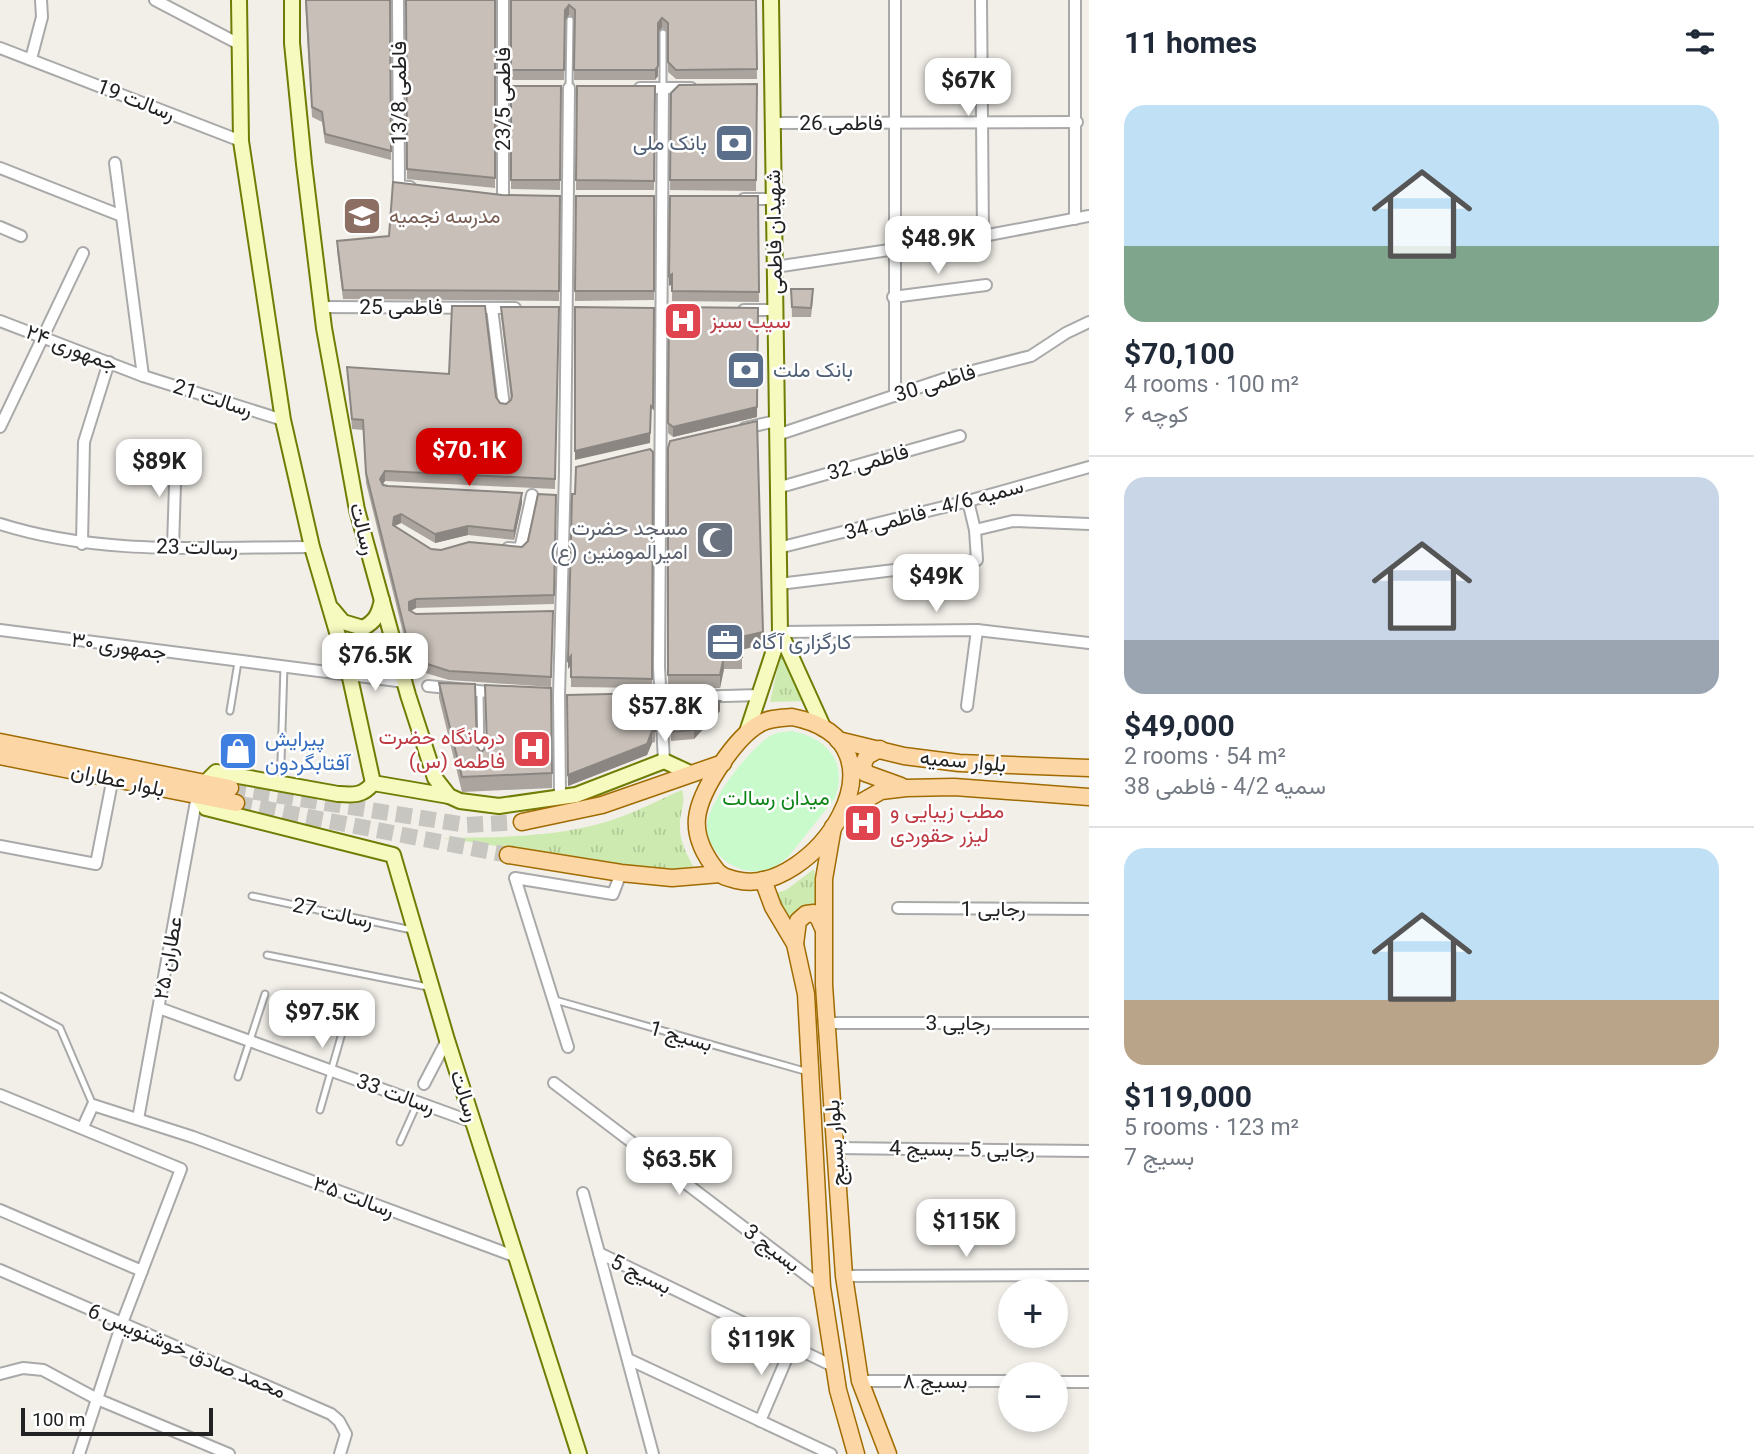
<!DOCTYPE html>
<meta charset="utf-8">
<style>
:root{--surface:#fff;--page:#f6f6f7;--text:#1f2937;--muted:#747a83;--line:#e0e1e3;--accent:#d40000}
body{margin:0;font-family:Roboto,Vazirmatn,sans-serif;background:var(--page);color:var(--text);height:100vh;display:flex;flex-direction:column;font-size:26px;white-space:nowrap}
*{box-sizing:border-box;margin:0}
p{font-size:23px;color:var(--muted)}
.icon{flex:none;width:38px;height:38px;fill:none;stroke:currentColor;stroke-width:2;stroke-linecap:round;stroke-linejoin:round}
.map{position:relative;flex:1;overflow:hidden}
.details{display:flex;flex-direction:column;background:var(--surface);width:665px}
.details>*{flex:none}
.buttons{position:absolute;left:998px;top:1278px;display:grid;gap:14px}
.buttons a{display:grid;place-items:center;width:70px;height:70px;border-radius:50%;background:var(--surface);box-shadow:0 4px 10px #0003;font-size:35px}
.scale{position:absolute;left:21px;bottom:18px;width:192px;box-sizing:border-box;padding-left:7px;border:4px solid #222;border-top:0;font-size:19px;line-height:24px;white-space:nowrap;color:#222;-webkit-text-stroke:5px #fff;paint-order:stroke}
.price{position:absolute;translate:-50% -60px;padding:0 16px;border-radius:14px;background:#fff;color:#222;font-size:23px;line-height:46px;filter:drop-shadow(0 2px 4px #0008)}
.price::after{content:'';position:absolute;left:50%;top:42px;width:21px;height:16px;margin-left:-10px;background:inherit;clip-path:polygon(0 0,100% 0,50% 100%)}
.price.active{background:var(--accent);color:#fff}
ul{padding:0;list-style:none}
li{display:grid;align-content:center;gap:14px;height:371px;padding:0 35px}
li+li{border-top:2px solid var(--line)}
li span{display:grid;place-items:center;height:217px;border-radius:21px;color:#555}
li>.icon{margin-inline-start:auto}
span .icon{width:126px;height:126px;fill:#fffc;stroke-width:1}
li b{font-size:30px}
h2{display:flex;justify-content:space-between;align-items:center;height:84px;padding:0 35px;font-size:30px}
main{display:flex;flex:1;min-height:0}
.map>svg:first-child{display:block}
</style>
<main>
<div class="map">
<svg width="1089" height="1454" viewBox="0 0 1089 1454">
<defs>
<pattern id="grass-tufts" width="24" height="20" patternUnits="userSpaceOnUse" patternTransform="scale(1.75)"><rect width="24" height="20" fill="#cdebb0"/><path d="M3 7l-1-3M5 7V3M7 7l1-3M15 17l-1-3M17 17v-4M19 17l1-3" fill="none" stroke="#b0c997"/></pattern>
</defs>
<rect width="100%" height="100%" fill="#f2efe9"/>
<g fill="url(#grass-tufts)">
<polygon points="782,649 805,701 770,702"/>
<path d="M 682,790 C 686,802 680,812 680,824 C 679,841 687,854 694,868 L 675,873 L 443,838 C 504,837 565,838 623,816 C 643,809 662,798 682,790 Z"/>
<polygon points="814,869 817,889 817,908 791,922 773,894 786,890"/>
</g>
<path fill="#c8facc" d="M 792,731 C 827,738 848,762 835,798 L 789,856 C 781,863 772,870 761,871 C 735,875 706,852 707,825 C 708,802 751,746 772,735 C 778,732 785,732 792,731 Z"/>
<g fill="none" stroke-linecap="round" stroke-linejoin="round">
<g stroke="#c8c6c1" stroke-width="16" stroke-dasharray="16 8" stroke-linecap="butt">
<polyline points="230,788 466,825 522,822"/>
<polyline points="236,803 508,855"/>
</g>
<g stroke="#a9a9a9" stroke-width="9">
<g id="lane">
<polyline points="663,33 663,88"/>
<polyline points="569,87 570,20"/>
<polyline points="480,692 481,759"/>
<polyline points="230,711 238,662"/>
<polyline points="281,761 284,666"/>
<polyline points="252,896 412,930"/>
<polyline points="267,955 428,987"/>
<polyline points="0,996 60,1028 93,1105"/>
<polyline points="555,1000 808,1072"/>
<polyline points="238,1077 265,994"/>
<polyline points="320,1110 342,1033"/>
<polyline points="400,1142 418,1102"/>
</g>
</g>
<g stroke="#a9a9a9" stroke-width="14">
<g id="street">
<polyline points="155,0 239,44"/>
<polyline points="398,0 399,186 410,187"/>
<polyline points="981,0 983,236"/>
<polyline points="0,48 241,141"/>
<polyline points="31,59 42,17 41,0"/>
<polyline points="640,88 691,88"/>
<polyline points="663,88 659,667 664,761"/>
<polyline points="773,123 1077,122"/>
<polyline points="115,163 143,376"/>
<polyline points="0,168 122,216"/>
<polyline points="503,197 503,0"/>
<polyline points="744,199 774,199"/>
<polyline points="1075,219 1075,0"/>
<polyline points="0,227 21,236"/>
<polyline points="775,267 983,236 1089,216"/>
<polyline points="893,297 986,285"/>
<polyline points="321,307 515,308"/>
<polyline points="492,308 504,406"/>
<polyline points="744,310 775,310"/>
<polyline points="0,321 143,376 283,420"/>
<polyline points="895,396 895,0"/>
<polyline points="0,427 83,253"/>
<polyline points="745,428 776,421"/>
<polyline points="777,435 953,376 1031,356 1066,333 1089,322"/>
<polyline points="777,488 960,436"/>
<path d="M 0,524 C 100,556 208,547 312,547"/>
<polyline points="975,530 1013,521 1089,524"/>
<polyline points="82,544 84,442 109,362"/>
<polyline points="173,547 176,453"/>
<polyline points="508,548 520,549 532,495"/>
<polyline points="778,548 968,501 1089,467"/>
<polyline points="779,584 977,560 975,530 968,501"/>
<polyline points="0,630 405,682"/>
<polyline points="780,632 977,630 1089,643"/>
<polyline points="428,686 498,693"/>
<polyline points="654,698 760,695"/>
<polyline points="967,706 977,630"/>
<polyline points="560,796 559,696 565,471 569,88"/>
<polyline points="0,846 96,864 113,777"/>
<polyline points="898,908 1089,909"/>
<polyline points="159,1008 475,1123"/>
<polyline points="828,1023 1089,1023"/>
<polyline points="568,1047 515,878 613,894 621,873"/>
<polyline points="554,1083 822,1287"/>
<polyline points="424,1084 447,1040"/>
<polyline points="0,1095 181,1169 122,1323 79,1454"/>
<polyline points="138,1119 197,796"/>
<polyline points="83,1127 93,1105 193,1137 514,1256"/>
<polyline points="836,1148 1089,1151"/>
<polyline points="583,1193 653,1454"/>
<polyline points="0,1210 142,1271"/>
<polyline points="599,1253 835,1367"/>
<polyline points="0,1270 331,1414 339,1421 346,1434 340,1454"/>
<polyline points="844,1276 1089,1275"/>
<polyline points="628,1359 831,1454"/>
<polyline points="0,1374 23,1368 43,1370 97,1399 229,1454"/>
<polyline points="860,1381 1010,1381"/>
<polyline points="1055,1382 1089,1382"/>
<polyline points="760,1421 792,1346"/>
</g>
</g>
<g stroke="#707d05" stroke-width="18">
<g id="secondary">
<polyline points="292,0 292,43 304,164 324,328 357,510 408,695 435,778 449,796 460,801 499,806 576,795 664,761 690,773"/>
<path d="M 332,609 L 343,622 L 363,628 C 376,621 379,614 382,600"/>
<polyline points="780,632 824,729"/>
<polyline points="747,732 780,632 771,0"/>
<polyline points="373,783 449,796"/>
<path d="M 204,784 L 216,772 L 338,794 C 354,795 363,796 373,783 L 349,673 L 312,547 L 283,420 L 241,141 L 239,0"/>
<polyline points="197,796 206,808 393,855 447,1040 579,1454"/>
</g>
</g>
<g stroke="#a06b00" stroke-width="19">
<g id="primary">
<path d="M 792,717 C 920,742 812,899 736,880 C 729,878 722,877 717,871 C 705,856 695,838 697,818 C 700,790 736,736 761,723 C 770,718 781,718 792,717 Z"/>
<polyline points="838,740 904,756 959,763 1089,768"/>
<polyline points="0,742 230,788"/>
<polyline points="880,749 867,756 863,764 865,773 901,786"/>
<polyline points="0,756 236,803"/>
<polyline points="844,812 881,791 906,788 954,787 1089,797"/>
<polyline points="522,822 602,805 723,763"/>
<polyline points="833,827 824,879 824,985 844,1276 860,1381 888,1454"/>
<polyline points="508,855 621,873 672,878 720,874"/>
<polyline points="763,880 773,907 795,944 806,994 822,1287 838,1390 856,1454"/>
<polyline points="795,944 798,921 806,914 814,913 819,919 823,928"/>
</g>
</g>
<use href="#lane" stroke="#fff" stroke-width="5"/>
<use href="#street" stroke="#fff" stroke-width="10"/>
<use href="#secondary" stroke="#f7fabf" stroke-width="14"/>
<use href="#primary" stroke="#fcd6a4" stroke-width="16"/>
</g>
<g fill="#aba49e">
<polygon points="305,0 390,0 391,160 325,143 322,122 312,117"/>
<polygon points="406,0 495,0 495,188 407,179"/>
<polygon points="511,0 756,0 757,79 676,79 668,72 668,32 662,28 658,32 658,76 655,80 574,80 575,20 569,15 565,20 564,80 511,80"/>
<polygon points="757,84 756,191 670,190 671,93"/>
<polygon points="511,86 561,86 560,190 511,189"/>
<polygon points="577,86 655,86 654,190 576,190"/>
<polygon points="502,195 560,196 559,301 343,299 337,251 337,241 389,236"/>
<polygon points="576,196 654,196 654,300 575,301"/>
<polygon points="758,196 759,302 672,301 672,284 669,286"/>
<polygon points="791,289 813,299 811,317 792,317"/>
<polygon points="501,307 559,307 555,489 385,481 383,484 388,486 522,503 514,540 468,535 435,543 401,523 395,526 431,549 441,550 522,547 528,541 556,495 554,604 416,608 411,611 416,614 553,611 551,687 449,680 412,669 366,483 363,430 352,429 347,367 496,397 500,403 506,404 511,400 501,316"/>
<polygon points="669,319 757,417 673,437 668,433"/>
<polygon points="668,448 763,644 742,650 742,669 724,669 720,688 668,688"/>
<polygon points="653,452 652,688 571,687 571,665 568,669 575,494"/>
<polygon points="439,683 477,747 481,752 552,773 552,788 462,792 439,698"/>
<polygon points="567,695 655,731 655,742 652,743 647,755 568,786"/>
<polygon points="669,705 720,711 694,739 671,741"/>
</g>
<g fill="#8b8681">
<polygon points="569,5 569,15 565,20 564,80 565,10"/>
<polygon points="662,18 662,28 658,32 658,23"/>
<polygon points="658,66 658,76 655,80 655,70"/>
<polygon points="672,274 672,284 669,286 669,276"/>
<polygon points="758,308 757,417 673,437 673,427"/>
<polygon points="651,406 650,443 575,460 575,451"/>
<polygon points="385,471 385,481 380,488 380,479"/>
<polygon points="522,493 522,503 514,540 514,531"/>
<polygon points="401,514 401,523 394,526 393,534 394,517"/>
<polygon points="468,526 468,535 435,543 435,534"/>
<polygon points="416,599 416,608 409,612 409,602"/>
<polygon points="763,632 763,644 741,650 741,637"/>
<polygon points="571,656 571,665 568,669 568,660"/>
<polygon points="724,656 724,669 720,688 720,675"/>
<polygon points="720,701 720,711 694,739 694,730"/>
<polygon points="652,731 652,743 647,755 568,786 568,775"/>
</g>
<g fill="#c7bfb8" stroke="#8b8681" stroke-width="2">
<polygon points="306,0 390,0 391,151 325,134 322,112 312,107"/>
<polygon points="406,0 495,0 495,178 407,169"/>
<polygon points="511,0 756,0 757,69 676,70 668,62 668,23 662,18 658,23 658,66 655,70 574,70 575,10 569,5 565,10 564,70 511,70"/>
<polygon points="757,84 756,180 670,180 671,93 679,85"/>
<polygon points="511,86 561,86 560,180 511,180"/>
<polygon points="577,86 655,86 654,181 576,180"/>
<polygon points="393,182 502,195 560,196 559,291 343,290 337,241 389,236"/>
<polygon points="576,196 654,196 654,291 575,291"/>
<polygon points="670,196 758,196 759,292 672,291 672,274 669,276"/>
<polygon points="791,289 813,289 811,308 792,307"/>
<polygon points="452,306 485,306 496,397 500,403 506,404 511,400 512,396 501,307 559,307 555,479 385,471 380,479 383,485 388,486 522,493 514,531 468,526 435,534 401,514 394,517 393,525 431,549 441,550 469,542 522,547 528,541 538,494 556,495 554,595 416,599 409,602 409,610 416,614 553,611 551,677 449,671 412,659 366,473 363,420 352,419 347,367 449,374"/>
<polygon points="575,307 654,308 653,408 651,406 650,433 575,451"/>
<polygon points="673,307 758,308 757,407 673,427 668,423 669,319 672,321"/>
<polygon points="757,421 763,632 741,637 742,657 724,656 720,675 668,675 668,448 670,441"/>
<polygon points="650,449 653,452 652,679 571,677 571,656 568,660 572,494 575,494 576,467"/>
<polygon points="439,683 475,684 477,747 481,752 487,747 485,685 551,688 552,773 462,777"/>
<polygon points="653,693 655,731 652,731 647,744 568,775 567,695"/>
<polygon points="669,695 720,701 694,730 671,732"/>
</g>
<defs>
<g id="bank-square" transform="scale(2.0125)"><rect x="-9" y="-9" width="18" height="18" rx="4" fill="#5c6f8a" stroke="#fff"/><path d="M-6-4H6V4H-6ZM0-2.3a2.3 2.3 0 1 0 0 4.6a2.3 2.3 0 1 0 0-4.6Z" fill="#fff"/></g>
<g id="school-square" transform="scale(2.0125)"><rect x="-9" y="-9" width="18" height="18" rx="4" fill="#8d6e63" stroke="#fff"/><path d="M0-5L7-2L0 1L-7-2ZM-4 1L0 2.5L4 1V4Q0 6-4 4Z" fill="#fff"/></g>
<g id="hospital-square" transform="scale(2.0125)"><rect x="-9" y="-9" width="18" height="18" rx="4" fill="#e0444e" stroke="#fff"/><path d="M-5-5h3v3.5h4V-5h3V5h-3V1.5h-4V5h-3Z" fill="#fff"/></g>
<g id="mosque-square" transform="scale(2.0125)"><rect x="-9" y="-9" width="18" height="18" rx="4" fill="#6b7280" stroke="#fff"/><path d="M3.5-4.9A6 6 0 1 0 3.5 4.9A5 5 0 1 1 3.5-4.9Z" fill="#fff"/></g>
<g id="office-square" transform="scale(2.0125)"><rect x="-9" y="-9" width="18" height="18" rx="4" fill="#5c6f8a" stroke="#fff"/><path d="M-6-3h4V-5.5h4V-3h4V5H-6ZM-1-4.5V-3h2v-1.5ZM-6 0V1H6V0Z" fill="#fff"/></g>
<g id="shop-square" transform="scale(2.0125)"><rect x="-9" y="-9" width="18" height="18" rx="4" fill="#3f7fe0" stroke="#fff"/><path d="M-5-2.5h2.3a2.7 3.5 0 0 1 5.4 0H5L5.5 6h-11ZM-1.5-2.5h3a1.5 2.3 0 0 0-3 0Z" fill="#fff"/></g>
</defs>
<g fill-rule="evenodd">
<use href="#bank-square" x="734" y="143"/>
<use href="#school-square" x="362" y="216"/>
<use href="#hospital-square" x="683" y="321"/>
<use href="#bank-square" x="746" y="370"/>
<use href="#mosque-square" x="715" y="540"/>
<use href="#office-square" x="725" y="642"/>
<use href="#hospital-square" x="532" y="749"/>
<use href="#shop-square" x="238" y="751"/>
<use href="#hospital-square" x="863" y="823"/>
</g>
<g text-anchor="middle" stroke-width="5" stroke-linejoin="round" paint-order="stroke">
<g font-size="21" fill="#222" stroke="#fff">
<text transform="translate(399 93) rotate(-90)" y="7">فاطمی 13/8</text>
<text transform="translate(503 99) rotate(-90)" y="7">فاطمی 23/5</text>
<text transform="translate(136 100) rotate(21)" y="7">رسالت 19</text>
<text x="841" y="130">فاطمی 26</text>
<text transform="translate(774 232) rotate(-91)" y="7">شهیدان فاطمی</text>
<text x="401" y="314">فاطمی 25</text>
<text transform="translate(72 348) rotate(21)" y="7">جمهوری ۲۴</text>
<text transform="translate(935 383) rotate(-17)" y="7">فاطمی 30</text>
<text transform="translate(213 398) rotate(18)" y="7">رسالت 21</text>
<text transform="translate(868 462) rotate(-16)" y="7">فاطمی 32</text>
<text transform="translate(934 509) rotate(-15)" y="7">سمیه 4/6 - فاطمی 34</text>
<text transform="translate(363 529) rotate(76)" y="7">رسالت</text>
<text transform="translate(197 547) rotate(1)" y="7">رسالت 23</text>
<text transform="translate(119 646) rotate(8)" y="7">جمهوری ۳۰</text>
<text transform="translate(963 761) rotate(5)" y="7">بلوار سمیه</text>
<text transform="translate(118 780) rotate(12)" y="7">بلوار عطاران</text>
<text x="993" y="916">رجایی 1</text>
<text transform="translate(333 913) rotate(12)" y="7">رسالت 27</text>
<text transform="translate(168 958) rotate(-80)" y="7">عطاران ۲۵</text>
<text x="958" y="1030">رجایی 3</text>
<text transform="translate(681 1036) rotate(16)" y="7">بسیج 1</text>
<text transform="translate(396 1094) rotate(20)" y="7">رسالت 33</text>
<text transform="translate(465 1096) rotate(72)" y="7">رسالت</text>
<text transform="translate(835 1143) rotate(-94)" y="7">بلوار بسیج</text>
<text transform="translate(962 1149) rotate(1)" y="7">رجایی 5 - بسیج 4</text>
<text transform="translate(354 1197) rotate(20)" y="7">رسالت ۳۵</text>
<text transform="translate(772 1248) rotate(37)" y="7">بسیج 3</text>
<text transform="translate(641 1274) rotate(26)" y="7">بسیج 5</text>
<text transform="translate(187 1351) rotate(23)" y="7">محمد صادق خوشنویس 6</text>
<text x="935" y="1388">بسیج ۸</text>
</g>
<g font-size="21" fill="#4e5e75" stroke="#fff" text-anchor="start">
<text x="707" y="150" text-anchor="end">بانک ملی</text>
<text x="773" y="377">بانک ملت</text>
<text x="752" y="649">کارگزاری آگاه</text>
</g>
<g font-size="21" fill="#785e54" stroke="#fff" text-anchor="start">
<text x="389" y="223">مدرسه نجمیه</text>
</g>
<g font-size="21" fill="#be3a42" stroke="#fff" text-anchor="start">
<text x="710" y="328">سیب سبز</text>
<text x="505" y="744" text-anchor="end">درمانگاه حضرت<tspan x="505" dy="24">فاطمه (س)</tspan></text>
<text x="890" y="818">مطب زیبایی و<tspan x="890" dy="24">لیزر حقوردی</tspan></text>
</g>
<g font-size="21" fill="#5b616d" stroke="#fff" text-anchor="end">
<text x="688" y="535">مسجد حضرت<tspan x="688" dy="24">امیرالمومنین (ع)</tspan></text>
</g>
<g font-size="21" fill="#366cbe" stroke="#fff" text-anchor="start">
<text x="265" y="746">پیرایش<tspan x="265" dy="24">آفتابگردون</tspan></text>
</g>
<g font-size="21" fill="#0c8416" stroke="#fff">
<text x="776" y="805">میدان رسالت</text>
</g>
</g>
</svg>
<div class="buttons">
<a>+</a>
<a>−</a>
</div>
<div class="scale">100 m</div>
<b class="price" style="left:968px;top:118px">$67K</b>
<b class="price" style="left:938px;top:276px">$48.9K</b>
<b class="price active" style="left:469px;top:488px">$70.1K</b>
<b class="price" style="left:159px;top:499px">$89K</b>
<b class="price" style="left:936px;top:614px">$49K</b>
<b class="price" style="left:375px;top:693px">$76.5K</b>
<b class="price" style="left:665px;top:744px">$57.8K</b>
<b class="price" style="left:322px;top:1050px">$97.5K</b>
<b class="price" style="left:679px;top:1197px">$63.5K</b>
<b class="price" style="left:966px;top:1259px">$115K</b>
<b class="price" style="left:761px;top:1377px">$119K</b>
</div>
<section class="details">
<h2>11 homes<svg class="icon" aria-label="filters" viewBox="0 0 24 24"><path d="M4 7h16M4 17h16"/><circle cx="9" cy="7" r="2"/><circle cx="15" cy="17" r="2"/></svg></h2>
<ul>
<li><span style="background:linear-gradient(#bfe0f5 65%,#7fa58c 0)"><svg class="icon" aria-label="home" viewBox="0 0 24 24"><path d="M3 11l9-7 9 7M6 9v11h12V9"/></svg></span><div><b>$70,100</b><p>4 rooms · 100 m²</p><p>کوچه ۶</p></div></li>
<li><span style="background:linear-gradient(#c9d6e8 75%,#9aa5b1 0)"><svg class="icon" aria-label="home" viewBox="0 0 24 24"><path d="M3 11l9-7 9 7M6 9v11h12V9"/></svg></span><div><b>$49,000</b><p>2 rooms · 54 m²</p><p>سمیه 4/2 - فاطمی 38</p></div></li>
<li><span style="background:linear-gradient(#bfe0f5 70%,#b9a48a 0)"><svg class="icon" aria-label="home" viewBox="0 0 24 24"><path d="M3 11l9-7 9 7M6 9v11h12V9"/></svg></span><div><b>$119,000</b><p>5 rooms · 123 m²</p><p>بسیج 7</p></div></li>
</ul>
</section>
</main>
